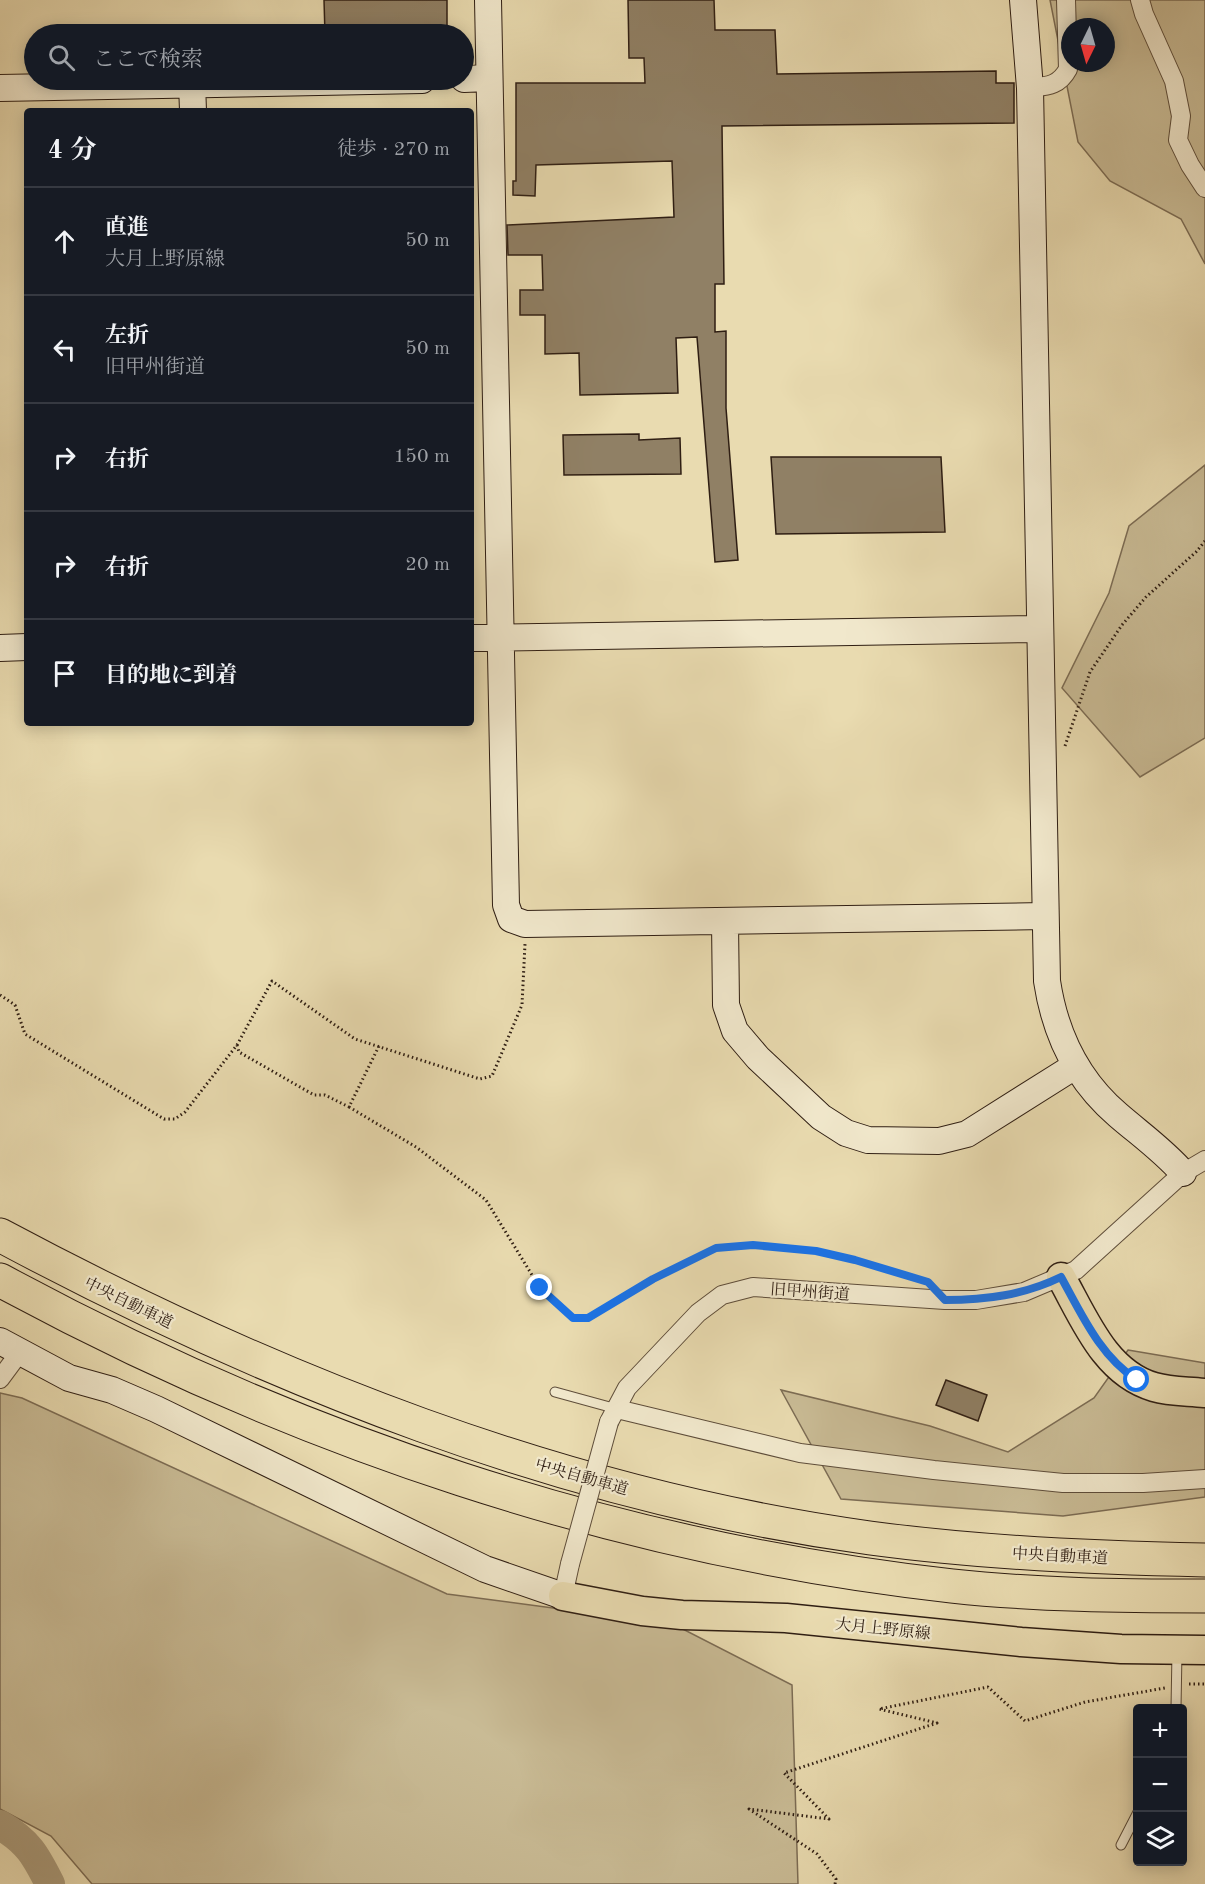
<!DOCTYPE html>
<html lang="ja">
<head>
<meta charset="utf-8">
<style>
  :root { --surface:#171b24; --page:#242831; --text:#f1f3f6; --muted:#9ea1a6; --line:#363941 }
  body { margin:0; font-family:"Old Standard TT","Noto Serif JP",serif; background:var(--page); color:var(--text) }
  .controls { position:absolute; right:18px; bottom:18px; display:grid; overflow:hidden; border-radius:6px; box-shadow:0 3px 15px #0003 }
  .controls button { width:54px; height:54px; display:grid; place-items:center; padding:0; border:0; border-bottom:2px solid var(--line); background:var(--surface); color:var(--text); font:30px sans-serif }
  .compass { position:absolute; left:1061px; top:18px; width:54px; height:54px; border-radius:50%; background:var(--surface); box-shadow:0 3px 15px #0003; rotate:185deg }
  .stop { position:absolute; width:18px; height:18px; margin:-14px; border:4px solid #1a73e8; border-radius:50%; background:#fff }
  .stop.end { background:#1a73e8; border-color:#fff; box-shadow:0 2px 6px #0008 }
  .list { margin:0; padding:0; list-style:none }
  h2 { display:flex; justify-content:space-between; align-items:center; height:78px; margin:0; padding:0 24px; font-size:26px }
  h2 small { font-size:20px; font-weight:400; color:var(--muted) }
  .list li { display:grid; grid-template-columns:39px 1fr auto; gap:18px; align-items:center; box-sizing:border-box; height:108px; padding:0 24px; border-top:2px solid var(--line) }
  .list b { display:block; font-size:22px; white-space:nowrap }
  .list p { margin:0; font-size:20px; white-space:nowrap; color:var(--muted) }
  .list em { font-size:20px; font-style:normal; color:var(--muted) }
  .icon { flex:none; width:33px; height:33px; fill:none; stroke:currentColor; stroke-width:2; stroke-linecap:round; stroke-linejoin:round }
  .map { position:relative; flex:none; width:1205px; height:1884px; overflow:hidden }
  .search { position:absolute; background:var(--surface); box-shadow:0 3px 15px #0003; left:24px; top:24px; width:450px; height:66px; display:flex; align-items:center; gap:15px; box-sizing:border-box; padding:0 21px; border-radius:33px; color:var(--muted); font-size:22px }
  .panel { position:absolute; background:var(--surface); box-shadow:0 3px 15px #0003; left:24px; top:108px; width:450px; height:618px; border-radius:6px }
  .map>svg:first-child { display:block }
  .green { fill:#c9bb95; stroke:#7c6c54; stroke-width:1.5; fill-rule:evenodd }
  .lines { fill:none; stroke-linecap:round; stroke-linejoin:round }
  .river { stroke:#aa9b7b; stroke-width:30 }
  .building { fill:#908065; stroke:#2f1e13; stroke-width:1.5 }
  .lane-casing { stroke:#5e4d3a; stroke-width:11 }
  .street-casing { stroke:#5e4d3a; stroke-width:20 }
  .secondary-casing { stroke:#2f1e13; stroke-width:28 }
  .primary-casing { stroke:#2f1e13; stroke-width:31 }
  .highway-casing { stroke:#2f1e13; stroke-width:35 }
  .path { stroke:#2f1e13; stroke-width:3; stroke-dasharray:1.5 3; stroke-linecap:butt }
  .lane { stroke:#f1e8cc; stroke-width:9 }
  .street { stroke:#f1e8cc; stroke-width:18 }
  .secondary { stroke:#f1e8cc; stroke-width:26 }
  .primary { stroke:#e9dbb0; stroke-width:28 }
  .highway { stroke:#e9dbb0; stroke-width:33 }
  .street-bridge-casing { stroke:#5e4d3a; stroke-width:20; stroke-linecap:butt }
  .street-bridge { stroke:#f1e8cc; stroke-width:18 }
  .route { stroke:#1a73e8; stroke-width:8 }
  .labels { text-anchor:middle; stroke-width:4.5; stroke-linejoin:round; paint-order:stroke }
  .street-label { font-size:16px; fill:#2f1e13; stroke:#f1e8cc }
</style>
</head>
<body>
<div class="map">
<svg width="1205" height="1884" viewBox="0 0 1205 1884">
  <rect width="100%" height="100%" fill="#e9dbb0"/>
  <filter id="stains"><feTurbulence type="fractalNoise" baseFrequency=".00333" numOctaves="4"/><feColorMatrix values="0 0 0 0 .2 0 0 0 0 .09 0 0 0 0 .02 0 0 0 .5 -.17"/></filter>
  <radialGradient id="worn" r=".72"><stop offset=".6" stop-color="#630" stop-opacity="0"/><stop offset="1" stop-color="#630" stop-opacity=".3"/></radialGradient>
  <path class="green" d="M 1050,0 L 1205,0 L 1205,264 L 1181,219 L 1110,181 L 1078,142 ZM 1070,27 L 1106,27 L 1106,63 L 1070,63 Z
    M 1205,465 L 1205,738 L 1140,777 L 1062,688 L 1109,593 L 1129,526 Z
    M 1128,1350 L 1205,1363 L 1205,1497 L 1063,1516 L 841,1499 L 781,1390 L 930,1426 L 1008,1452 L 1094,1398 Z
    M 0,1393 L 22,1398 L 447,1594 L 673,1624 L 792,1685 L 798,1884 L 92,1884 L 51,1836 L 0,1809 Z"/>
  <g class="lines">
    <path class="river" d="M 0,1825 C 28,1841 36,1856 50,1884"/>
  </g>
  <path class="building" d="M 324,0 L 447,0 L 447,34 L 325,34 Z
    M 628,0 L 714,0 L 715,30 L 775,30 L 777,74 L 996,71 L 996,83 L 1014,83 L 1014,123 L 722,126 L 724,284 L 715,284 L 715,332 L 726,331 L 726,408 L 738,560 L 715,562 L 697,337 L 676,338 L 678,393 L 580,395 L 579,353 L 545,354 L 545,315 L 520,315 L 520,290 L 543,290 L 542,255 L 508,255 L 507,225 L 674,217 L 672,161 L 536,165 L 535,196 L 513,195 L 513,181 L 516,181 L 516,83 L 645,83 L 644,58 L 629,58 Z
    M 639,434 L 639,440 L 680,438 L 681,474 L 564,475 L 563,435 Z
    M 771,457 L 941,457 L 945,532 L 776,534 Z
    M 946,1380 L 987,1395 L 978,1421 L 936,1405 Z"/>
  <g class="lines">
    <defs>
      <path id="lane" d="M 555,1392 L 617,1409
        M 1176,1708 L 1177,1652
        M 1121,1845 L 1138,1812"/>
      <path id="street" d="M 1140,0 L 1144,14 L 1174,81 L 1181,116 L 1178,140 L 1190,165 L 1205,188
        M 1030,88 C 1047,86 1059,86 1068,69 L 1066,0
        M 0,1379 L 20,1352
        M 617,1409 L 800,1453 L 934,1470 L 1063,1483 L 1143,1483 L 1205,1479
        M 609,1422 L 627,1388 L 698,1313 L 722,1295 L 753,1287 L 945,1300 L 976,1300 L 1024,1292 L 1076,1270 L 1183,1173 L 1205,1160
        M 563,1596 L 570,1564"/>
      <path id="secondary" d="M 488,0 L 506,905 L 511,919 L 525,924 L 1044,916
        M 1023,0 L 1030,88 L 1047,981 C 1055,1034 1077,1080 1118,1115 C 1140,1134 1164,1151 1183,1173
        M 464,79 L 488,78
        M 192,83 L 193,111
        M 0,88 L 422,80
        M 471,638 L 1038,629
        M 0,648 L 27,647
        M 725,922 L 726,1005 L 735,1031 L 758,1058 L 821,1117 L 846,1133 L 868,1140 L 939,1141 L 967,1134 L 1075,1066
        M 0,1341 L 69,1378 L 112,1390 L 156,1409 L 485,1569 L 563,1596"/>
      <path id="primary" d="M 1061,1277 C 1084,1318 1105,1373 1154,1387 C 1171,1392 1188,1391 1205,1393
        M 563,1596 L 642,1611 L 682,1615 L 786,1618 L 1021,1642 L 1121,1649 L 1205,1650"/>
      <path id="highway" d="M 0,1235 C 271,1380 564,1496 870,1538 C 981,1553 1093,1558 1205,1560
        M 0,1280 C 295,1440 617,1549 952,1586 C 1036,1595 1121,1596 1205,1596"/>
    </defs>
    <use href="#lane" class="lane-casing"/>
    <use href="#street" class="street-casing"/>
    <use href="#secondary" class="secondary-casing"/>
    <use href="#primary" class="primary-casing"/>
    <use href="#highway" class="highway-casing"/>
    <path class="path" d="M 1065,746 L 1090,672 L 1122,625 L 1146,597 L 1196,552 L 1205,541
      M 0,995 L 15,1005 L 25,1034 L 164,1119 L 175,1119 L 185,1112 L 237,1045 L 272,981 L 355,1039 L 480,1079 L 492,1076 L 522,1005 L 525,944
      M 237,1045 L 239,1052 L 314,1095 L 325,1095 L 349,1107 L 379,1046
      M 349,1107 L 416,1147 L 486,1200 L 540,1288 L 573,1318 L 588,1319 L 653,1279 L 716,1247 L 753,1245 L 816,1251 L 919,1279
      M 1189,1684 L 1205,1684
      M 835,1884 L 836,1879 L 817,1854 L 749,1809 L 829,1819 L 784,1773 L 937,1723 L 879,1709 L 988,1687 L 1025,1721 L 1085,1702 L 1165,1688"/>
    <use href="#lane" class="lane"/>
    <use href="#street" class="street"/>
    <use href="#secondary" class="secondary"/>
    <use href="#primary" class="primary"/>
    <use href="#highway" class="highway"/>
    <defs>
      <path id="street-bridge" d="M 570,1564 L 609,1422"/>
    </defs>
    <use href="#street-bridge" class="street-bridge-casing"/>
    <use href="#street-bridge" class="street-bridge"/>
  </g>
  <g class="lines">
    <path class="route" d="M 540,1288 L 573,1318 L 588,1318 L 653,1279 L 716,1248 L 753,1245 L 816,1251 L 855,1260 L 928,1282 L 945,1300 C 986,1300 1024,1295 1061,1277 C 1082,1315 1100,1356 1137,1380"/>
  </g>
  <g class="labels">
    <g class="street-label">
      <text transform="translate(810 1291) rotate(4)" y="6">旧甲州街道</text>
      <text transform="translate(129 1302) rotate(26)" y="6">中央自動車道</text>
      <text transform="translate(582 1476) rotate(16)" y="6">中央自動車道</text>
      <text transform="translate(1060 1555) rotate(3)" y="6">中央自動車道</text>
      <text transform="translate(883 1628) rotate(6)" y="6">大月上野原線</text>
    </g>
  </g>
  <rect width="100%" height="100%" filter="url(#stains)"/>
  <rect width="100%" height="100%" fill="url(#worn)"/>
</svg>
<div class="controls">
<button>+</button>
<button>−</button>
<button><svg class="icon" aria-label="layers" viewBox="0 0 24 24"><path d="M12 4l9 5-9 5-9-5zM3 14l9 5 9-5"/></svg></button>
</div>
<svg class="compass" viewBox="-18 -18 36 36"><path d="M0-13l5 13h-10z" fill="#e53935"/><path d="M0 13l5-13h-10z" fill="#9ea1a6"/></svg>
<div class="stop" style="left:1137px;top:1380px"></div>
<div class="stop end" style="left:540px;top:1288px"></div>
<div class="search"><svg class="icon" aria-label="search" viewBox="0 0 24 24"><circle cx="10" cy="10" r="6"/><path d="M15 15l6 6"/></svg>ここで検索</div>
<section class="panel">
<h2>4 分<small>徒歩 · 270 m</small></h2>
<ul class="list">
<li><svg class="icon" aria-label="ahead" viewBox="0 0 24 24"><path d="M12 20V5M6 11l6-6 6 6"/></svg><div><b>直進</b><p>大月上野原線</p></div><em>50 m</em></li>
<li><svg class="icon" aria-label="left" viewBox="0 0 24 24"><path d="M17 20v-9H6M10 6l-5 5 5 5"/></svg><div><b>左折</b><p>旧甲州街道</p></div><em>50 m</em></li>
<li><svg class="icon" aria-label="right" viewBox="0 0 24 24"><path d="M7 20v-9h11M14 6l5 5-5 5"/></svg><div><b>右折</b></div><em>150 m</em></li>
<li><svg class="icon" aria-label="right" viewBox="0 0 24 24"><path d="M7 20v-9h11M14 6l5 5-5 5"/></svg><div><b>右折</b></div><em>20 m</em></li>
<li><svg class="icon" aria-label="arrive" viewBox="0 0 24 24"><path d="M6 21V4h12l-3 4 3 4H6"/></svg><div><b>目的地に到着</b></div></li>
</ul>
</section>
</div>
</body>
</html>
